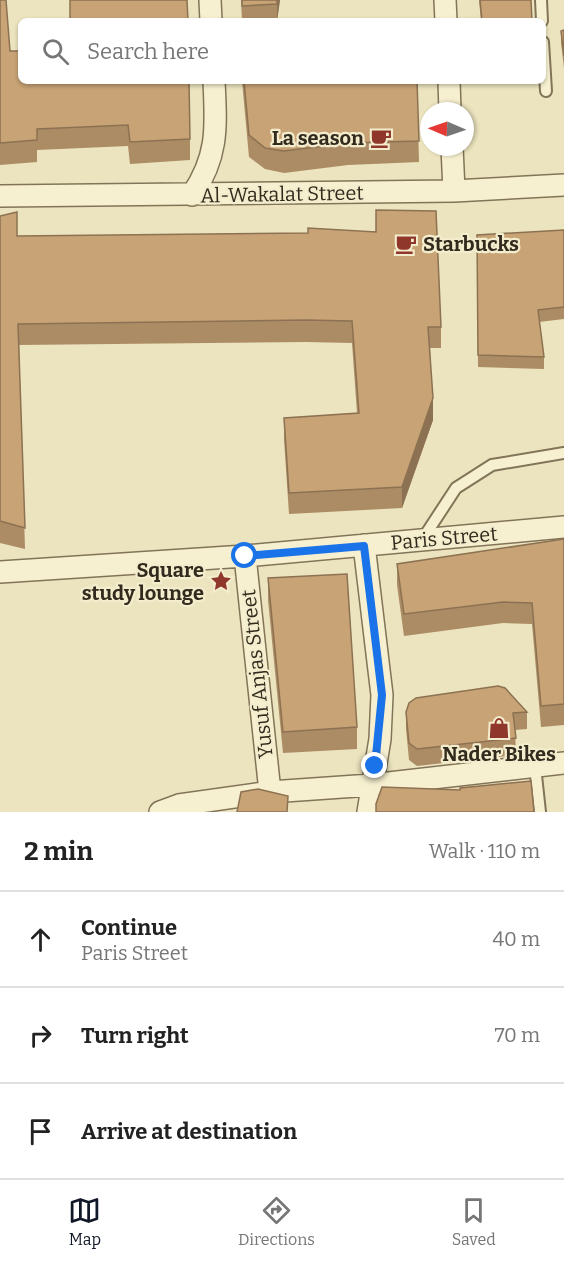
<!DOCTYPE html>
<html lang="en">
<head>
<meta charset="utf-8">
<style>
  :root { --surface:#fff; --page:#f2f2f2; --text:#222; --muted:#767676; --line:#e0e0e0; --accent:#111827 }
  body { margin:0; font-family:Bitter,serif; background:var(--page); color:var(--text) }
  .compass { position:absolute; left:420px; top:102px; width:54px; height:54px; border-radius:50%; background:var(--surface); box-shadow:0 2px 4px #0004; rotate:272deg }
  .stop { position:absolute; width:18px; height:18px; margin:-14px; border:4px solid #1a73e8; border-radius:50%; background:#fff }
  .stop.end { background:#1a73e8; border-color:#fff; box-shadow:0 2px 6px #0008 }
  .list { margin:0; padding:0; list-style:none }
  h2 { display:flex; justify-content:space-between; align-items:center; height:78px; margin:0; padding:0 24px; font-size:26px }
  h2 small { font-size:20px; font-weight:400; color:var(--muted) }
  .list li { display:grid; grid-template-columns:39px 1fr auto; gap:18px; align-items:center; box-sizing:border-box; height:96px; padding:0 24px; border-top:2px solid var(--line) }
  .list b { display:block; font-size:22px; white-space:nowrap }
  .list p { margin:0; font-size:20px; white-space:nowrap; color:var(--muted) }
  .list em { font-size:20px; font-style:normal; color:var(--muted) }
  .icon { flex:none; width:33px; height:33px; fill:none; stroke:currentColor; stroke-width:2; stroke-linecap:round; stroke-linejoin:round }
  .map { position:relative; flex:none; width:564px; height:812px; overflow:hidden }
  .search { position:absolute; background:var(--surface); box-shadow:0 2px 4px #0004; left:18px; right:18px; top:18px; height:66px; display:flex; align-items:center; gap:15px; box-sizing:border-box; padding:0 21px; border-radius:9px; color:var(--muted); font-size:22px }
  .sheet { height:366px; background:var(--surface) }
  nav { display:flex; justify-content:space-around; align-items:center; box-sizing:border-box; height:84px; border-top:2px solid var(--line); background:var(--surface); font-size:16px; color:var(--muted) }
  nav a { display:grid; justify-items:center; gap:3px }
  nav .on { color:var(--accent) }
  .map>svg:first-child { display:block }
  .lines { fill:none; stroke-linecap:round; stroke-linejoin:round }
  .lane-casing { stroke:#827458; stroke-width:14 }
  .street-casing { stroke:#827458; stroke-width:24 }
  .lane { stroke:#f7f0d0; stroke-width:10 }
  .street { stroke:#f7f0d0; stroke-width:21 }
  .wall { fill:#ac8c65 }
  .shaded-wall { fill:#8c7252 }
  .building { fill:#c8a375; stroke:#8c7252; stroke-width:1.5 }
  .route { stroke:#1a73e8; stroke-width:8 }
  .labels { text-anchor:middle; stroke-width:4.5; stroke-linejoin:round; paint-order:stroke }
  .poi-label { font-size:20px; font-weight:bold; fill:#322a1c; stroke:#f3edcd; text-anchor:end }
  .street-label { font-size:20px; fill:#322a1c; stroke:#f3edcd }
</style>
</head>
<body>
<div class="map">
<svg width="564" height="812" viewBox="0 0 564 812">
  <rect width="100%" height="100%" fill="#ebe4be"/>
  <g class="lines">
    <defs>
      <path id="lane" d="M 541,0 L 542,21
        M 543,42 L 546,91
        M 422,540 L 456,488 L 492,465 L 564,453
        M 535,766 L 540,812"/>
      <path id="street" d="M 210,0 L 211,21
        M 445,0 L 446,21
        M 449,81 L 450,111
        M 452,147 L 454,191
        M 192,195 C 219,155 216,126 214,81
        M 0,196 L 454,191 L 564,185
        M 364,545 L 382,695 L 380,739 L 368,812
        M 245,556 L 270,792
        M 0,572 L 245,556 L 564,527
        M 160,812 L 179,805 L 270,792 L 371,785 L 564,763"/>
    </defs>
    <use href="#lane" class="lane-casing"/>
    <use href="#street" class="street-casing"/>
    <use href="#lane" class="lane"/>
    <use href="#street" class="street"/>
  </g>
  <path class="wall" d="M 0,0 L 10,51 L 190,139 L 190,160 L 130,164 L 128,146 L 37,150 L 37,162 L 0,165 Z
    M 241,0 L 280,0 L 277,21 L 242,21 Z
    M 479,0 L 531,0 L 532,21 L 481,21 Z
    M 564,30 L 564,68 L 561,43 L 561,31 Z
    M 242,81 L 417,81 L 419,162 L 348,165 L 284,173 L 265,169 L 249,157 Z
    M 525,81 L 535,81 L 535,83 Z
    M 0,216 L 17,236 L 441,327 L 441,348 L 430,348 L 433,420 L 402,508 L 289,514 L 284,439 L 284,418 L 357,413 L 352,343 L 306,342 L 19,345 L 25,549 L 0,543 Z
    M 564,230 L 564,319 L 539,322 L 544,357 L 544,369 L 478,367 L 477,235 Z
    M 564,539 L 564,725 L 541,727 L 532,624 L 503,623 L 404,636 L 397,585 L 397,564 Z
    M 268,578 L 357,727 L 357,749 L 283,753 L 268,600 Z
    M 406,712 L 527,712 L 527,729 L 515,730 L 516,755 L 417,766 L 409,760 L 406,729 Z"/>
  <path class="shaded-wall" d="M 277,0 L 280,0 L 277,21 Z
    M 433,398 L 433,420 L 402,508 L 402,487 Z"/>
  <path class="building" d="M 0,0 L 6,0 L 10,51 L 21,51 L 21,81 L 189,81 L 190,139 L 130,142 L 128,125 L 37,129 L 37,140 L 0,143 Z
    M 70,0 L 187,0 L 188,21 L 70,21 Z
    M 242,0 L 277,0 L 277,4 L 242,6 Z
    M 480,0 L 531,0 L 532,21 L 482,21 Z
    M 564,30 L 564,56 L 561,31 Z
    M 244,81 L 417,81 L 419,141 L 348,143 L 284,151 L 265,148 L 249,135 Z
    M 376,210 L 436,211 L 441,327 L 428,327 L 433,398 L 402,487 L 289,493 L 284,418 L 359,413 L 352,321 L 306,320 L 18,324 L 25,528 L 0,521 L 0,216 L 17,212 L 17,236 L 308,233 L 308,228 L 376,232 Z
    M 564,230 L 564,307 L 538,310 L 544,357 L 478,355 L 477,235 Z
    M 564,539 L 564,704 L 541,706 L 532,603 L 503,602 L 404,614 L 397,564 Z
    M 347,574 L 357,727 L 283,732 L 268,578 Z
    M 498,686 L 505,688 L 527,712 L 513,713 L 516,738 L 417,749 L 409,743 L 406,712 L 409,703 L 416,698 Z
    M 531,781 L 534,812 L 376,812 L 376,804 L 382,787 L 460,790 L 460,788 Z
    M 258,789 L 288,796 L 287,812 L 237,812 L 241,792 Z"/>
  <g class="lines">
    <path class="route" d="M 245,556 L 364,546 L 382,695 L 375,766"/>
  </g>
  <defs>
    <symbol id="cafe-bare" viewBox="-9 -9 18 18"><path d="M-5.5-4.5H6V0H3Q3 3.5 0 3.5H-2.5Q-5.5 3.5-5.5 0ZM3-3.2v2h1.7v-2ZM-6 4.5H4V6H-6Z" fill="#8f372b" stroke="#f3edcd" stroke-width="2.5" paint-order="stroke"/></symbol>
    <symbol id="sight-bare" viewBox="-9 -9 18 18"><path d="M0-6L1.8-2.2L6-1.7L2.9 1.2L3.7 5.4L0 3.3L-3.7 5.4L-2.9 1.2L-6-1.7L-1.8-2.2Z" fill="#8f372b" stroke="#f3edcd" stroke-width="2.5" paint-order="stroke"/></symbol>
    <symbol id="shop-bare" viewBox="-9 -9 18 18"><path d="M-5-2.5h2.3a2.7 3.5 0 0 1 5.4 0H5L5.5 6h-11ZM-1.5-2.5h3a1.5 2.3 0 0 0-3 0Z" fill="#8f372b" stroke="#f3edcd" stroke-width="2.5" paint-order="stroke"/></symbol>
  </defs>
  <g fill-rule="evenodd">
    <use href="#cafe-bare" x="366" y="123" width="30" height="30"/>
    <use href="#cafe-bare" x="391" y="229" width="30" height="30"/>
    <use href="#sight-bare" x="206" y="566" width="30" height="30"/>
    <use href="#shop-bare" x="484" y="713" width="30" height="30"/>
  </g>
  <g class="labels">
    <g class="poi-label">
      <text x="364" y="145">La season</text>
      <text x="423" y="251" text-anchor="start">Starbucks</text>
      <text x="204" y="577">Square<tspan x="204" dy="23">study lounge</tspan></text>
      <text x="499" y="761" text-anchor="middle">Nader Bikes</text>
    </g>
    <g class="street-label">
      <text transform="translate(282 194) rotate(-1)" y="7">Al-Wakalat Street</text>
      <text transform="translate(444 538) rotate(-5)" y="7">Paris Street</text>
      <text transform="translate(257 674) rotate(-96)" y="7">Yusuf Anjas Street</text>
    </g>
  </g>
</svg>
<svg class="compass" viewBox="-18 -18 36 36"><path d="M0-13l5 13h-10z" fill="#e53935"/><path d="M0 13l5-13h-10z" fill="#767676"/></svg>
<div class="stop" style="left:245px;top:556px"></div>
<div class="stop end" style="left:375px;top:766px"></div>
<div class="search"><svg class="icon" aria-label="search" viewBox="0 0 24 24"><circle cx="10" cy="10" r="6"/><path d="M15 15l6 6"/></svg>Search here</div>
</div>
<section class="sheet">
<h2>2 min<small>Walk · 110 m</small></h2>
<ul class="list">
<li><svg class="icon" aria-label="ahead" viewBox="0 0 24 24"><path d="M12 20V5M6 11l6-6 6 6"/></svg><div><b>Continue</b><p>Paris Street</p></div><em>40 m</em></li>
<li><svg class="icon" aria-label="right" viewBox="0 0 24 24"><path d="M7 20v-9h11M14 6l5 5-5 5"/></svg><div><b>Turn right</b></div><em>70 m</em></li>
<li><svg class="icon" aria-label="arrive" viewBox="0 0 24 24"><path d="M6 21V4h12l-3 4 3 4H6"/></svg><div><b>Arrive at destination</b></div></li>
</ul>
</section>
<nav>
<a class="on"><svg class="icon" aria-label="map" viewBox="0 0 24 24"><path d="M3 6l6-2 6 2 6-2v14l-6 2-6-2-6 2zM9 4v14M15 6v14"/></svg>Map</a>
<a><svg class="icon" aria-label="directions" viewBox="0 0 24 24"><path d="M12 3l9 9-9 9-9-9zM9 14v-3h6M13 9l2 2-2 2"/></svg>Directions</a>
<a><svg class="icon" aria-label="saved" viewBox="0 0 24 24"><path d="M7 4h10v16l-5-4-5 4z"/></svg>Saved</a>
</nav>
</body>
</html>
